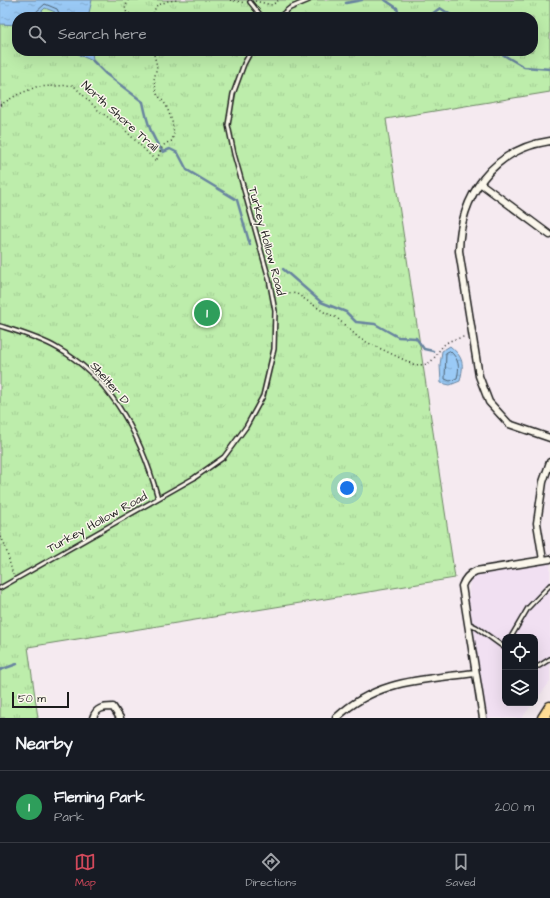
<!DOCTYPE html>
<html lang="en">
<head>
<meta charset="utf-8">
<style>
  :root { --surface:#171b24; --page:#20242c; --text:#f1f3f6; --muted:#9ea1a6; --line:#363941; --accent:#d1495b }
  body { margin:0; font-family:"Architects Daughter",sans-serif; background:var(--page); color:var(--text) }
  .controls { position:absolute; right:12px; bottom:12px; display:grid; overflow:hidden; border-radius:8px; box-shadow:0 4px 16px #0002 }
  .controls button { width:36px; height:36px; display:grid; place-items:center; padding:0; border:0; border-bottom:1px solid var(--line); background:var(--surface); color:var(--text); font:20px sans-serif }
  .scale { position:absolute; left:12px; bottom:10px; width:57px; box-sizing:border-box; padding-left:4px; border:2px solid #1c1c1c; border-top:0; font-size:11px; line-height:14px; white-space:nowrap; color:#1c1c1c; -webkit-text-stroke:3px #fbf7ec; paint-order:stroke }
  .you { position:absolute; left:347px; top:488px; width:14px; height:14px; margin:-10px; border:3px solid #fff; border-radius:50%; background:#1a73e8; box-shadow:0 0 0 6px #1a73e833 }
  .badge { display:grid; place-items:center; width:26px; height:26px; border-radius:50%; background:var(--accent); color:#fff; font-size:13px; font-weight:700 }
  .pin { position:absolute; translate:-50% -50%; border:2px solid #fff; box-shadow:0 1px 4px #0006 }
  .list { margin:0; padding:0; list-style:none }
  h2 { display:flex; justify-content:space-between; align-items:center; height:52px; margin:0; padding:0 16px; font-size:17px }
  h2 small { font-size:13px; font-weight:400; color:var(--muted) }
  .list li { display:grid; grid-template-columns:26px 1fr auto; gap:12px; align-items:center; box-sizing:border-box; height:72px; padding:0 16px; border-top:1px solid var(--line) }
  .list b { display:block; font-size:15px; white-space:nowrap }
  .list p { margin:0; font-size:13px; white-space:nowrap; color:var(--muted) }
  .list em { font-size:13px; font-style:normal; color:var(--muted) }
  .icon { flex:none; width:22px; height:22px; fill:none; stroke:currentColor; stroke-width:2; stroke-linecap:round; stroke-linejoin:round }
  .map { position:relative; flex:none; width:550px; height:718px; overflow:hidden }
  .search { position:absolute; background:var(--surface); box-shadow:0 4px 16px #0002; left:12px; right:12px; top:12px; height:44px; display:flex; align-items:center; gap:10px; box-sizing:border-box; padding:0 14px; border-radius:16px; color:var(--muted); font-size:15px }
  .sheet { height:124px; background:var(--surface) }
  nav { display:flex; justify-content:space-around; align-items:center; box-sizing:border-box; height:56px; border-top:1px solid var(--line); background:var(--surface); font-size:11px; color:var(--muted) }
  nav a { display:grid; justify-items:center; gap:2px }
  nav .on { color:var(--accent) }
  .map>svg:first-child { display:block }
  .built { fill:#f1e0f2 }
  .park { fill:url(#park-tufts); stroke:#6c8464; fill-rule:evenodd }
  .water { fill:url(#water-ripples); stroke:#68849f }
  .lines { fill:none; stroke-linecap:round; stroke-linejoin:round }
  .shore { stroke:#4e6273; stroke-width:1 }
  .stream { stroke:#68849f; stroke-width:2.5 }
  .lane-casing { stroke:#1c1c1c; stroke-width:6 }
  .street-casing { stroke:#1c1c1c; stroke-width:9 }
  .primary-casing { stroke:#1c1c1c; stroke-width:13 }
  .path { stroke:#1c1c1c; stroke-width:1.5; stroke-dasharray:1 3; stroke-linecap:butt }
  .lane { stroke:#fbf7ec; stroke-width:3 }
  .street { stroke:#fbf7ec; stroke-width:6 }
  .primary { stroke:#ffdd96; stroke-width:10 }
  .labels { text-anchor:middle; stroke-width:3; stroke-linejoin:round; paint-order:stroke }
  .street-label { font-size:12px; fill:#1c1c1c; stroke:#fbf7ec }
</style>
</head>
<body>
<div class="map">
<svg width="550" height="718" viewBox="0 0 550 718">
  <defs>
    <pattern id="park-tufts" width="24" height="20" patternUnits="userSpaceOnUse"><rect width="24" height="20" fill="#bdedab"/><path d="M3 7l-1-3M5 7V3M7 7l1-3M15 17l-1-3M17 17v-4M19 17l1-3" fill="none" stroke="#a2cb93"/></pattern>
    <pattern id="water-ripples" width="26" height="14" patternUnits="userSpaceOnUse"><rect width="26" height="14" fill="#9acaf6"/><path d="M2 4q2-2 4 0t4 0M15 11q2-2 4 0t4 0" fill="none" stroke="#84add2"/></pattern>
  </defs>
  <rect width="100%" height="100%" fill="#f5eaf0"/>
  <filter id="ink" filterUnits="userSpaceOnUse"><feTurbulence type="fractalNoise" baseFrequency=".025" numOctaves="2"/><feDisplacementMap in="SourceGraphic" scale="8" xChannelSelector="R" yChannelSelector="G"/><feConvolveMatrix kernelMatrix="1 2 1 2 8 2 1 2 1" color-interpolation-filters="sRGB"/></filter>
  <g filter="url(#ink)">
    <path class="built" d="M 550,562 L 550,682 L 535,701 L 535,637 L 505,637 L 505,703 L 533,703 L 522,718 L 487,718 L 468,599 L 470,581 L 479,574 Z"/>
    <path class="park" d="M 0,0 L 550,0 L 550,92 L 386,119 L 455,578 L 28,647 L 38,718 L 0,718 ZM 17,17 L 533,17 L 533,51 L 17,51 Z"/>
    <path class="water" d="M 0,0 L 92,0 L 88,17 L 57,17 L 55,12 L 45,8 L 36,17 L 17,17 L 17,25 L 0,24 Z
      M 77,51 L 92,51 L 93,61 L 79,55 Z
      M 450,346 C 464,358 464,364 460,381 L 450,385 L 441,383 L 440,365 L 442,351 Z"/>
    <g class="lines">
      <path class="shore" d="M 33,17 L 35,13 L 45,4 L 57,9 L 61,17
        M 450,351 C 459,359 460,367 457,378 L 450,381 L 445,379 L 446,353 Z"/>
      <path class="stream" d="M 385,0 L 397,8 L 399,16 L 404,17
        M 346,3 L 362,0
        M 428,17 L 440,8 L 454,17
        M 501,51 L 502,54 L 524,67 L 550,69
        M 93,61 L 106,74 L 143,102 C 147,121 151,137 163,152 L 170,149 L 178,153 L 187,170 L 237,200 L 250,245
        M 283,269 L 321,302 L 346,312 L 356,322 L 375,324 L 398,337 L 416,338 L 424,349 L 433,351
        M 0,670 L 17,664"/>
      <defs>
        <path id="lane" d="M 250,2 L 262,17
          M 279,17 L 290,8 L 309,0
          M 0,326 C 19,332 40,338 57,348 C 113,379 142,439 158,498
          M 0,588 L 194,478 L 224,457 L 246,427 L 263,396 L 274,349 L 275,311 L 269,279 L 234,154 L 228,125 L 233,94 L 244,64 L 251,51
          M 468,623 L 476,627 L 505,648
          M 511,637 L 528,608 L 550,585
          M 535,666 L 539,666 L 550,659"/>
        <path id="street" d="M 550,141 C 493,149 460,196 459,251 L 479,376 L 489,402 L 509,424 L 550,438
          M 480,183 L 550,235
          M 543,560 L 537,523 L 543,482 L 550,462
          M 93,718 C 96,708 103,707 113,707 L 120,718
          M 336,718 C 377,679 423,680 475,673
          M 483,718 L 462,586 C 465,578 469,574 476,571 L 550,559"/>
        <path id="primary" d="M 543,718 L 550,707"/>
      </defs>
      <use href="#lane" class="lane-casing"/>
      <use href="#street" class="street-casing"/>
      <use href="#primary" class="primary-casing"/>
      <path class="path" d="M 128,0 L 125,9 L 127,13 L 141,17
        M 230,0 L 245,3
        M 255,1 L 272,5 L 279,0
        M 152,17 L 156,6 L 168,1 L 178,0
        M 0,105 L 17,95 L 36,87 L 73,85 L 98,110 L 124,129 L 156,161 C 161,152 160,144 172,141 L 174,134 L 172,121 L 166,105 L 157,94 L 154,80 L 157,66 L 153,51
        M 278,295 L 286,292 L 297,294 L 324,312 L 337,318 L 360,339 L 413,364 C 437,369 433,351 448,342 C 453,339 461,338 467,336
        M 0,537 L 4,542 L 13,575"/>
      <use href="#lane" class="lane"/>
      <use href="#street" class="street"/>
      <use href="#primary" class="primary"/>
    </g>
  </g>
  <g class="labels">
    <g class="street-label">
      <text transform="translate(120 116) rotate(42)" y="4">North Shore Trail</text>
      <text transform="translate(267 241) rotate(75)" y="4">Turkey Hollow Road</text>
      <text transform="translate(110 383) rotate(49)" y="4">Shelter D</text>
      <text transform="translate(97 522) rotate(-29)" y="4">Turkey Hollow Road</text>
    </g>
  </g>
</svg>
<div class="controls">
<button><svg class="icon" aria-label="locate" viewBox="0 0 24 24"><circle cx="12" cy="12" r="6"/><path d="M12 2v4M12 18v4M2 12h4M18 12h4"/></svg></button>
<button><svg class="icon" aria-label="layers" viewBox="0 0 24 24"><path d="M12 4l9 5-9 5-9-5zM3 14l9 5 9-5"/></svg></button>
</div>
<div class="scale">50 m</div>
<div class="you"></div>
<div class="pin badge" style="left:207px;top:313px;background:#2e9e5b">1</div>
<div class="search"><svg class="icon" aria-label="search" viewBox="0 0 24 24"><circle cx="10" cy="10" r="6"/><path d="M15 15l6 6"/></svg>Search here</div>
</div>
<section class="sheet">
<h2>Nearby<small></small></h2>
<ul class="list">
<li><span class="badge" style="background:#2e9e5b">1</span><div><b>Fleming Park</b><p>Park</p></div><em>200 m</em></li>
</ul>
</section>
<nav>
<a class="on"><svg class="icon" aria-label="map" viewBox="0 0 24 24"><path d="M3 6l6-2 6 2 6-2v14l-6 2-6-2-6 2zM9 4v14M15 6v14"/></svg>Map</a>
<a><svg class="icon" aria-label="directions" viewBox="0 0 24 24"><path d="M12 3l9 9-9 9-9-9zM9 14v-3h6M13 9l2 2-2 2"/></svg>Directions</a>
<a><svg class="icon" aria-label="saved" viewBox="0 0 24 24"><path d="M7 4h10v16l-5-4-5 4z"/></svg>Saved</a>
</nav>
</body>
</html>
